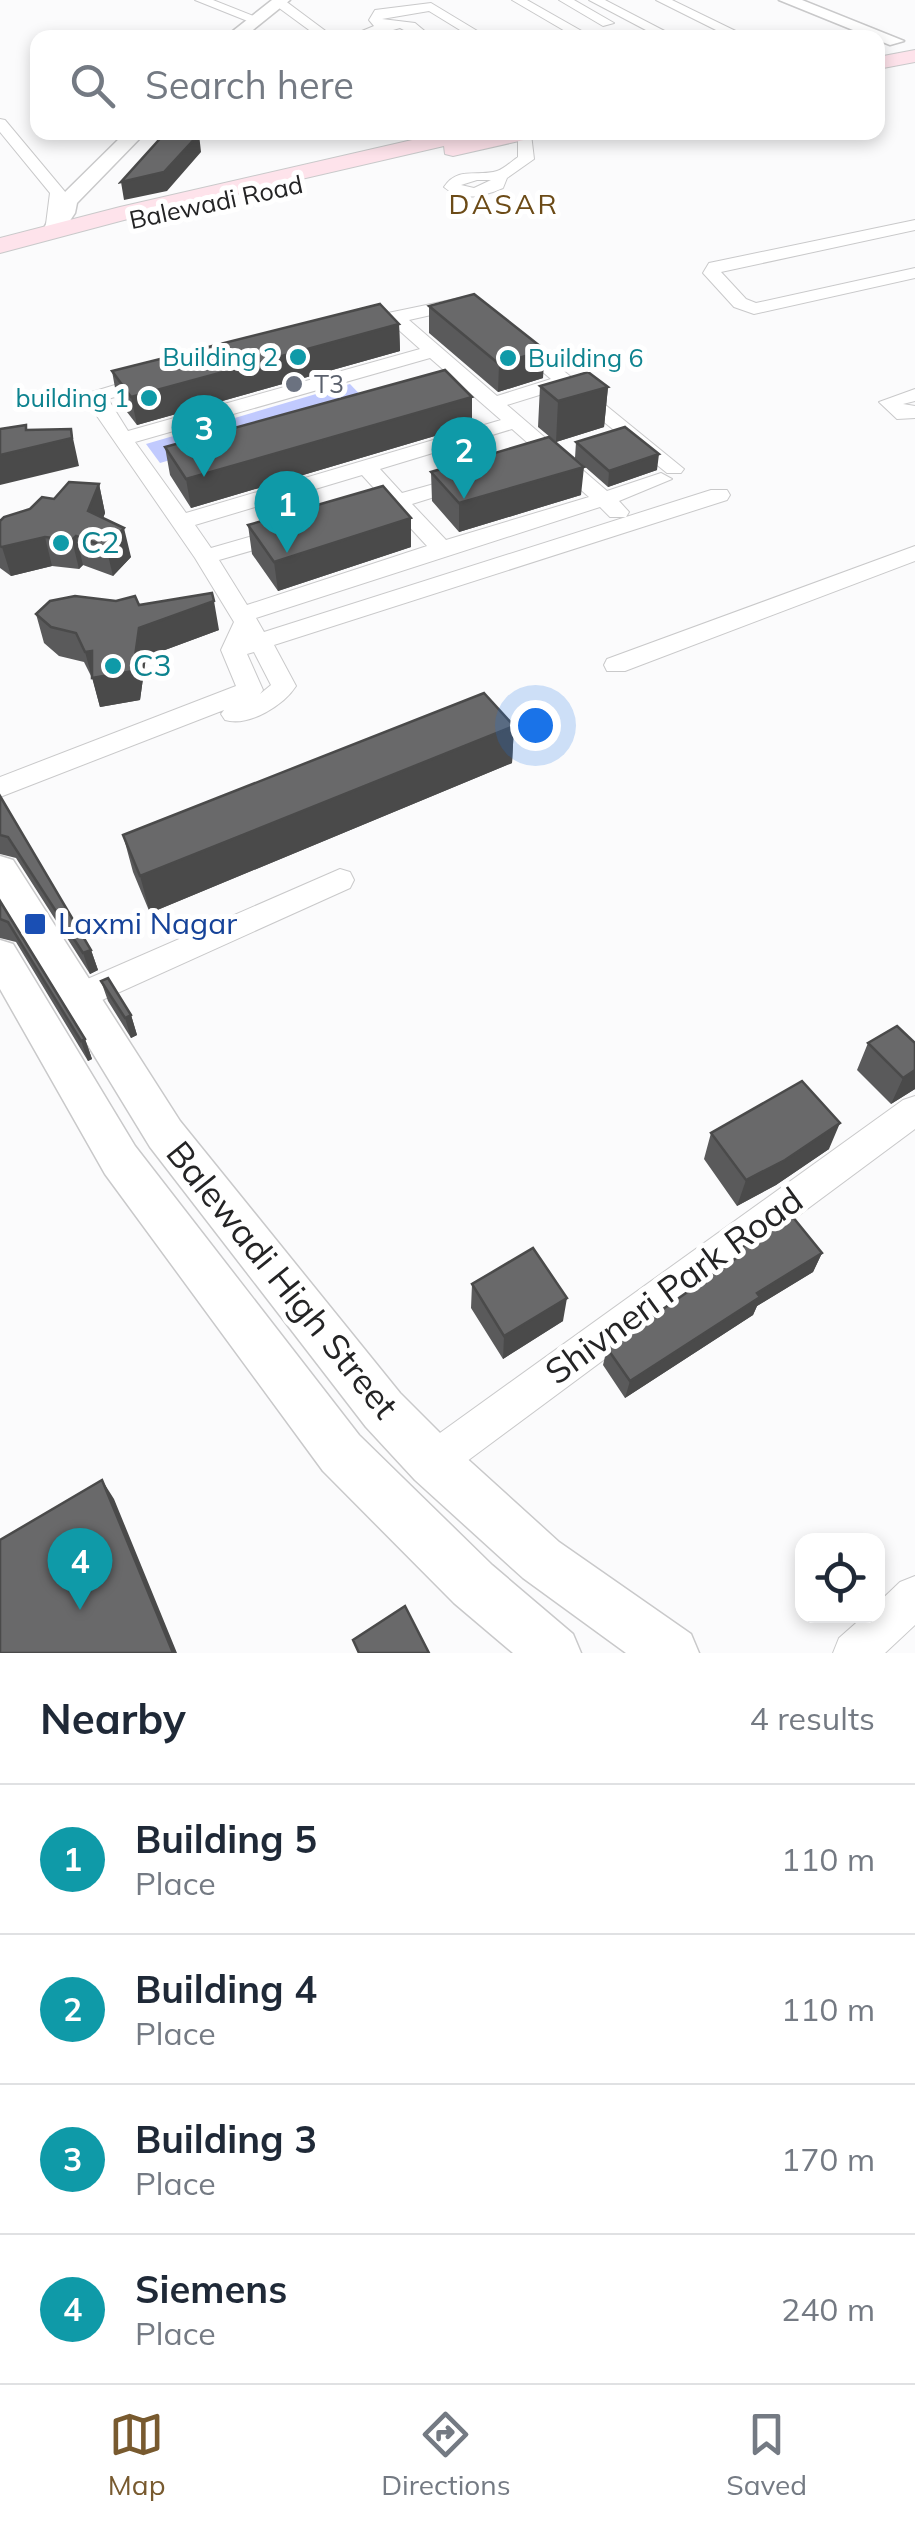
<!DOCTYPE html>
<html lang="en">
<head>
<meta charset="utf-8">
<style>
  :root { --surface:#fff; --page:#f6f6f7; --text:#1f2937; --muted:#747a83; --line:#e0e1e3; --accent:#785a2f }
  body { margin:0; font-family:Mulish,sans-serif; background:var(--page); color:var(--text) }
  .controls { position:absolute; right:30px; bottom:30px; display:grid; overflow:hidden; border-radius:20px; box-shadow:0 5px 15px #0003 }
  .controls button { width:90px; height:90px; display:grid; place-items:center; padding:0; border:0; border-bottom:2px solid var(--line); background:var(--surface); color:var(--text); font:50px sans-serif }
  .you { position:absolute; left:535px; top:725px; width:35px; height:35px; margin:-25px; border:8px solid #fff; border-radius:50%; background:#1a73e8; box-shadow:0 0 0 15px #1a73e833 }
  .badge { display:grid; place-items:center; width:65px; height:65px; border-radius:50%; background:var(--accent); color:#fff; font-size:32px; font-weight:700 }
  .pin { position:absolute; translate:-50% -82px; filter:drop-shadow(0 2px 5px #0008) }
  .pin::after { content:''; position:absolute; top:52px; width:35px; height:30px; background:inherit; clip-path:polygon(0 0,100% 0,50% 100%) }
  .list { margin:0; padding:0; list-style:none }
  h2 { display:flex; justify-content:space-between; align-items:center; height:130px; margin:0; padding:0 40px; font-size:42px }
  h2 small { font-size:32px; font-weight:400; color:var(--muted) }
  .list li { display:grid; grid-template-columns:65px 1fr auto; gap:30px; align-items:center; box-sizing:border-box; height:150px; padding:0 40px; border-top:2px solid var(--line) }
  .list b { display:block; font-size:38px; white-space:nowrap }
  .list p { margin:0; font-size:32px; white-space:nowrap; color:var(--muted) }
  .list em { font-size:32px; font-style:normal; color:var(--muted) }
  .icon { flex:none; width:55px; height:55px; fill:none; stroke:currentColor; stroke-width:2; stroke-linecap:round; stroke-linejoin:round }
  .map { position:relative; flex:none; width:915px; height:1653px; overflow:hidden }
  .search { position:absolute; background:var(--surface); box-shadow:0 5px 15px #0003; left:30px; right:30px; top:30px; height:110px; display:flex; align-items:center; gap:25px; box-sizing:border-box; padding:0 35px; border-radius:20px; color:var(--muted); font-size:38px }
  .sheet { height:730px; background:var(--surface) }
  nav { display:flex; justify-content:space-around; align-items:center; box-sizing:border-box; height:140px; border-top:2px solid var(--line); background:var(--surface); font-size:28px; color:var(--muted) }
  nav a { display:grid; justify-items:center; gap:5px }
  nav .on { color:var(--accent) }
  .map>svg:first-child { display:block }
  .green { fill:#c1cafe }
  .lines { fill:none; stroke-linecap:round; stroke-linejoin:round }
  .minor-casing { stroke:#c9c9ca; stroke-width:2 }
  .tertiary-casing { stroke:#c9c9ca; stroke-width:3 }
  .secondary-casing { stroke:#c9c9ca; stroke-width:2 }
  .minor { fill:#fff; fill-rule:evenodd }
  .tertiary { fill:#fff; fill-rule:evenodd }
  .secondary { fill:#fee3eb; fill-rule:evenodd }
  .wall { fill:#5a5a5b }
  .shaded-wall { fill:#4a4a4a }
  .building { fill:#69696a; stroke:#4a4a4a; stroke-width:2.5 }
  .culture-dot { fill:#0f9aa8; stroke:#fff; stroke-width:4 }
  .worship-dot { fill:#6b7280; stroke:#fff; stroke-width:4 }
  .transit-dot { fill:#1a4fb4; stroke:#fff; stroke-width:4 }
  .labels { text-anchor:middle; stroke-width:10; stroke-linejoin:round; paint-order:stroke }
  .far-street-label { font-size:25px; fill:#242425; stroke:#fff }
  .far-culture-label { font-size:25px; fill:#0d838f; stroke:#fff; text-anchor:end }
  .far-worship-label { font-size:25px; fill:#5b616d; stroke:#fff; text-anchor:start }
  .far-neighbourhood-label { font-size:28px; letter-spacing:2.5px; fill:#6c4b17; stroke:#fff }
  .culture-label { font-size:30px; fill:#0d838f; stroke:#fff; text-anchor:start }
  .transit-label { font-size:30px; fill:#164399; stroke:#fff; text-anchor:start }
  .near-street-label { font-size:35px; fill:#242425; stroke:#fff }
</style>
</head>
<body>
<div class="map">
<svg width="915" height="1653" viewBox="0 0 915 1653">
  <rect width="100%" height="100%" fill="#fbfbfc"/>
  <path class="green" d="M 350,384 L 367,402 L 160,463 L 146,444 Z"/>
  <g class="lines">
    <defs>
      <path id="minor" d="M 195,0 L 213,0 L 261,19 L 250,22 Z
        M 274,0 L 284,0 L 335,38 L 320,38 L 275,5 Z
        M 512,0 L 527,0 L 594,38 L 577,38 Z
        M 559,0 L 574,0 L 614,23 L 603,26 Z
        M 589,0 L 605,0 L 678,38 L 661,38 Z
        M 656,0 L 672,0 L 750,38 L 732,38 Z
        M 431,3 L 489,38 L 473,38 L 429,11 L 382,19 L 415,23 L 433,38 L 419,38 L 400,28 L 365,38 L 345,38 L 374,26 L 369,20 L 375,10 Z
        M 0,119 L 5,120 L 66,193 L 59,236 L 45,232 L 50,193 L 0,132 Z
        M 518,132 L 531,134 L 534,159 L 507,178 L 503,188 C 482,197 462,202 444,187 C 458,166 477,177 497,171 C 504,169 512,161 518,157 ZM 477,180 L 491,180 L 474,188 L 461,185 Z
        M 915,220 L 915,230 L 721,272 L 746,299 L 756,303 L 915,268 L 915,278 L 754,314 L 734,307 L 703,273 L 709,263 Z
        M 465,297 L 471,298 L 471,306 L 409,320 L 497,396 L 551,379 L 506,341 L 515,335 L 522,337 L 684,469 L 681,473 L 667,473 L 562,388 L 507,405 L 607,491 L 661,473 L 672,479 L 619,501 L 629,512 L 626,517 L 610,517 L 600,507 L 256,618 L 264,632 L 711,490 L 727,490 L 730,495 L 727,500 L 274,645 L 296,686 C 284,705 249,727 225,720 L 221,714 L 224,710 L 0,797 L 0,777 L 236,686 L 221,650 L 234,622 L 195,558 L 88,403 L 92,392 L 151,374 L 158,376 L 158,384 L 108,399 L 128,431 L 420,349 L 392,324 L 357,333 L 348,327 L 388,313 ZM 430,358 L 501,420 L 186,513 L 135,442 ZM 512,429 L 589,497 L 446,540 L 412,504 L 473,485 L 477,481 L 473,477 L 466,475 L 402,493 L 380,469 ZM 362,475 L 383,498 L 356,506 L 353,511 L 356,516 L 364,518 L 393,509 L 427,546 L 247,605 L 219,560 L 292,539 L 295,534 L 284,527 L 211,548 L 195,525 ZM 254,652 L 271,685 L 260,694 L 263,690 L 247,654 Z
        M 915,389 L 915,401 L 903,404 L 915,406 L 915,418 L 897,419 L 879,402 Z
        M 915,546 L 915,561 L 625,671 L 607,671 L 604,665 L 607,659 Z
        M 340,869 L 350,872 L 354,880 L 350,888 L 91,1005 L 80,1009 L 69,1005 L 65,996 L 69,987 Z
        M 915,1096 L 915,1129 L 447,1476 L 433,1482 L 419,1476 L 413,1462 L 419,1448 L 903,1100 Z
        M 915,1576 L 915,1625 L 885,1653 L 833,1653 L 839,1638 L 864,1616 L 878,1616 L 878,1603 L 900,1582 Z"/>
      <path id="tertiary" d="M 272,0 L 290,0 L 243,38 L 224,38 Z
        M 779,0 L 802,0 L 904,41 L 890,45 Z
        M 126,132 L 146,132 L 77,203 L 75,213 L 60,236 L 46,236 L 42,232 L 60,197 Z
        M 0,856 L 13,860 L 180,1121 L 400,1393 L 451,1444 L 559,1542 L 691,1634 L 699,1653 L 626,1653 L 523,1578 L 415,1480 L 366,1427 L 150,1147 L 0,901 Z
        M 0,940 L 13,944 L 135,1146 L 359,1435 L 492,1565 L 573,1634 L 581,1653 L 513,1653 L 454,1603 L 323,1471 L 105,1174 L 0,989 Z"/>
      <path id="secondary" d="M 915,50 L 915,62 L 878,69 L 878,57 Z
        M 447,132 L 539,132 L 537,137 L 453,156 L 445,154 L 444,146 L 124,220 L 0,253 L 0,238 L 120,207 Z"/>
    </defs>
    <use href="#minor" class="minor-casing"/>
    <use href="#tertiary" class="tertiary-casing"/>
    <use href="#secondary" class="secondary-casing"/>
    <use href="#minor" class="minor"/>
    <use href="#tertiary" class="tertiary"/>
    <use href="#secondary" class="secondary"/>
  </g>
  <path class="wall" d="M 429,306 L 543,378 L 498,392 L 429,333 Z
    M 399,324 L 400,351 L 137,425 L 117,399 L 112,371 Z
    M 540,386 L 608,387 L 604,427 L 556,442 L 538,427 Z
    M 472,425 L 191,508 L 170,475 L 165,447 Z
    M 576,442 L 657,470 L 608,487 L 575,458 Z
    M 431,472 L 581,495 L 459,532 L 432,501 Z
    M 99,484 L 105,513 L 103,518 L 131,557 L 113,576 L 83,565 L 79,569 L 52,566 L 11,576 L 0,568 L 0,521 Z
    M 411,518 L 411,547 L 278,591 L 252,554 L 248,525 Z
    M 139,605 L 219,630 L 146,657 L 140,700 L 100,707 L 93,680 L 84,662 L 59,656 L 44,643 L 36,614 Z
    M 514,726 L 512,763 L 150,913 L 133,872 L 123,835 Z
    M 0,796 L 91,950 L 98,970 L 90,974 L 16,858 L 0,854 Z
    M 0,901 L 85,1039 L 92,1059 L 88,1061 L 16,942 L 0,938 Z
    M 101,981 L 131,1015 L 137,1035 L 131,1038 L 108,1001 Z
    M 868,1043 L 915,1043 L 915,1089 L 891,1104 L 857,1070 Z
    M 711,1133 L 829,1149 L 776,1185 L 737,1206 L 704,1159 Z
    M 739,1250 L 822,1253 L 813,1272 L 757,1306 L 753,1315 L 625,1398 L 603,1365 L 607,1348 L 737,1258 Z
    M 472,1284 L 563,1321 L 503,1359 L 471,1308 Z"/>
  <path class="shaded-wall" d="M 199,134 L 201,152 L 167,191 L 124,200 L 121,182 Z
    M 399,324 L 400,351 L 137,425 L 131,397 Z
    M 545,350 L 543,378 L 498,392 L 499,364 Z
    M 608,387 L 604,427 L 556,442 L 558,401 Z
    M 472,397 L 472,425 L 191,508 L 186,479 Z
    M 26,425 L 32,447 L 71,429 L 79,466 L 0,485 L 0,455 L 26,430 Z
    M 659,454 L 657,470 L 608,487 L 609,471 Z
    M 584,467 L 581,495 L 459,532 L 459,503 Z
    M 99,484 L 105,513 L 95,540 L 88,511 Z
    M 411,518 L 411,547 L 278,591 L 274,562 Z
    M 124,528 L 131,557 L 113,576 L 106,547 Z
    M 76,536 L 83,565 L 79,569 L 72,540 Z
    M 45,537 L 52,566 L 11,576 L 2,547 Z
    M 214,601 L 219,630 L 146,657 L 140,700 L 100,707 L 85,652 L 92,651 L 139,628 Z
    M 514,726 L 512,763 L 150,913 L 140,876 Z
    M 91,950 L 98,970 L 90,974 L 83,953 Z
    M 131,1015 L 137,1035 L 131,1038 L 125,1018 Z
    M 85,1039 L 92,1059 L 88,1061 L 81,1041 Z
    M 915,1070 L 915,1089 L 891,1104 L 903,1078 Z
    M 840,1123 L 829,1149 L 776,1185 L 737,1206 L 746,1180 Z
    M 822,1253 L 813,1272 L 757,1306 L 753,1315 L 625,1398 L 630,1381 L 757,1293 Z
    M 567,1298 L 563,1321 L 503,1359 L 504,1336 Z
    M 102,1480 L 114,1499 L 177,1653 L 173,1653 Z"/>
  <path class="building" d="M 166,132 L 199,134 L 164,172 L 121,182 Z
    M 474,294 L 545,350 L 499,364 L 429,306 Z
    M 380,304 L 399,324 L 131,397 L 112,371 Z
    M 445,370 L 472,397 L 186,479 L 165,447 Z
    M 588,372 L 608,387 L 558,401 L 540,386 Z
    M 26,425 L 26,430 L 71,429 L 72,438 L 0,455 L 0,429 Z
    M 625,427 L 659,454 L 609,471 L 576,442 Z
    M 549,437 L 584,467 L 459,503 L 431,472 Z
    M 69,482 L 99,484 L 88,511 L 124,528 L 106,547 L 76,536 L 72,540 L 45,537 L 2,547 L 0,546 L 0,521 L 4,517 L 30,509 L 42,497 L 54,499 Z
    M 383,486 L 411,518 L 274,562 L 248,525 Z
    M 212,593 L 214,601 L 139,628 L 133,671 L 92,678 L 92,651 L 85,652 L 76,633 L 51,627 L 36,614 L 50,601 L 75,596 L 116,601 L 135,596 L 139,605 Z
    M 484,693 L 514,726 L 140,876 L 123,835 Z
    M 0,796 L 91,950 L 83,953 L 8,837 L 0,835 Z
    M 0,901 L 85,1039 L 81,1041 L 8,922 L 0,919 Z
    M 108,978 L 131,1015 L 125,1018 L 101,981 Z
    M 897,1026 L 915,1043 L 915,1070 L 903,1078 L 868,1043 Z
    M 802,1081 L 840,1123 L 785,1160 L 746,1180 L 711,1133 Z
    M 792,1216 L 822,1253 L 757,1293 L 760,1297 L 630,1381 L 607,1348 L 742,1254 L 739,1250 L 758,1236 Z
    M 533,1248 L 567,1298 L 504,1336 L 472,1284 Z
    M 102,1480 L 173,1653 L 0,1653 L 0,1540 Z
    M 405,1606 L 429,1653 L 359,1653 L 353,1640 Z"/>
  <g class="culture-dot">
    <circle cx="298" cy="357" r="10"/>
    <circle cx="508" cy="358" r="10"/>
    <circle cx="149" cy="398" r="10"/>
    <circle cx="61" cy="543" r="10"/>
    <circle cx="113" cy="666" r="10"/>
  </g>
  <circle class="worship-dot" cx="294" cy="384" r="10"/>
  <rect class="transit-dot" x="23" y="912" width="24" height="24" rx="5"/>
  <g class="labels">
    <g class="far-street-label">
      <text transform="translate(216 202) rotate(-12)" y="9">Balewadi Road</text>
    </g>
    <g class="far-culture-label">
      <text x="278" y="366">Building 2</text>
      <text x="528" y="367" text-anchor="start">Building 6</text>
      <text x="129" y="407">building 1</text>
    </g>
    <g class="far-worship-label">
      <text x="314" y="393">T3</text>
    </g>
    <g class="far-neighbourhood-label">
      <text x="504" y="214">DASAR</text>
    </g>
    <g class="culture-label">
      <text x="81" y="553">C2</text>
      <text x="133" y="676">C3</text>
    </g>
    <g class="transit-label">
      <text x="58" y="934">Laxmi Nagar</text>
    </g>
    <g class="near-street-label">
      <text transform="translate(282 1280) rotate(51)" y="12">Balewadi High Street</text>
      <text transform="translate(674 1286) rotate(-36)" y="12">Shivneri Park Road</text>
    </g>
  </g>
</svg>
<div class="controls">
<button><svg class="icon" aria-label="locate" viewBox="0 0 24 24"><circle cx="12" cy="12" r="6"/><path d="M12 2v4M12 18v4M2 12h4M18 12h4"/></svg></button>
</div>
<div class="you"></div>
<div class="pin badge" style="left:287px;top:553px;background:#0f9aa8">1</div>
<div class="pin badge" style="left:464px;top:499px;background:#0f9aa8">2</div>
<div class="pin badge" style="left:204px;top:477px;background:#0f9aa8">3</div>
<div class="pin badge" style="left:80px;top:1610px;background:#0f9aa8">4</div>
<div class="search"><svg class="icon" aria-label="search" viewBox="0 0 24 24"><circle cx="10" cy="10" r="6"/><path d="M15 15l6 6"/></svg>Search here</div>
</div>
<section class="sheet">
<h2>Nearby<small>4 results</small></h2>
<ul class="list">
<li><span class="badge" style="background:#0f9aa8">1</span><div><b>Building 5</b><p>Place</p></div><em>110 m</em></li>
<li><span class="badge" style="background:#0f9aa8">2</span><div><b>Building 4</b><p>Place</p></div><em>110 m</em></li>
<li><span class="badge" style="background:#0f9aa8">3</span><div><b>Building 3</b><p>Place</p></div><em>170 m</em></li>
<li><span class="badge" style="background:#0f9aa8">4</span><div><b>Siemens</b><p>Place</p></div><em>240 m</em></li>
</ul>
</section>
<nav>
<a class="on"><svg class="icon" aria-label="map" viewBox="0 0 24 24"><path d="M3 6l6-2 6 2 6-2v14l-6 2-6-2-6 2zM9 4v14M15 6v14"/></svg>Map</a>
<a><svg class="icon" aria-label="directions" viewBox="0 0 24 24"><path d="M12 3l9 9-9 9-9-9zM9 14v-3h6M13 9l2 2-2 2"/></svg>Directions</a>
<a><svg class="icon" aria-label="saved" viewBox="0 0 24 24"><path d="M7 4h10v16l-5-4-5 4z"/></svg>Saved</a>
</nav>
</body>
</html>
